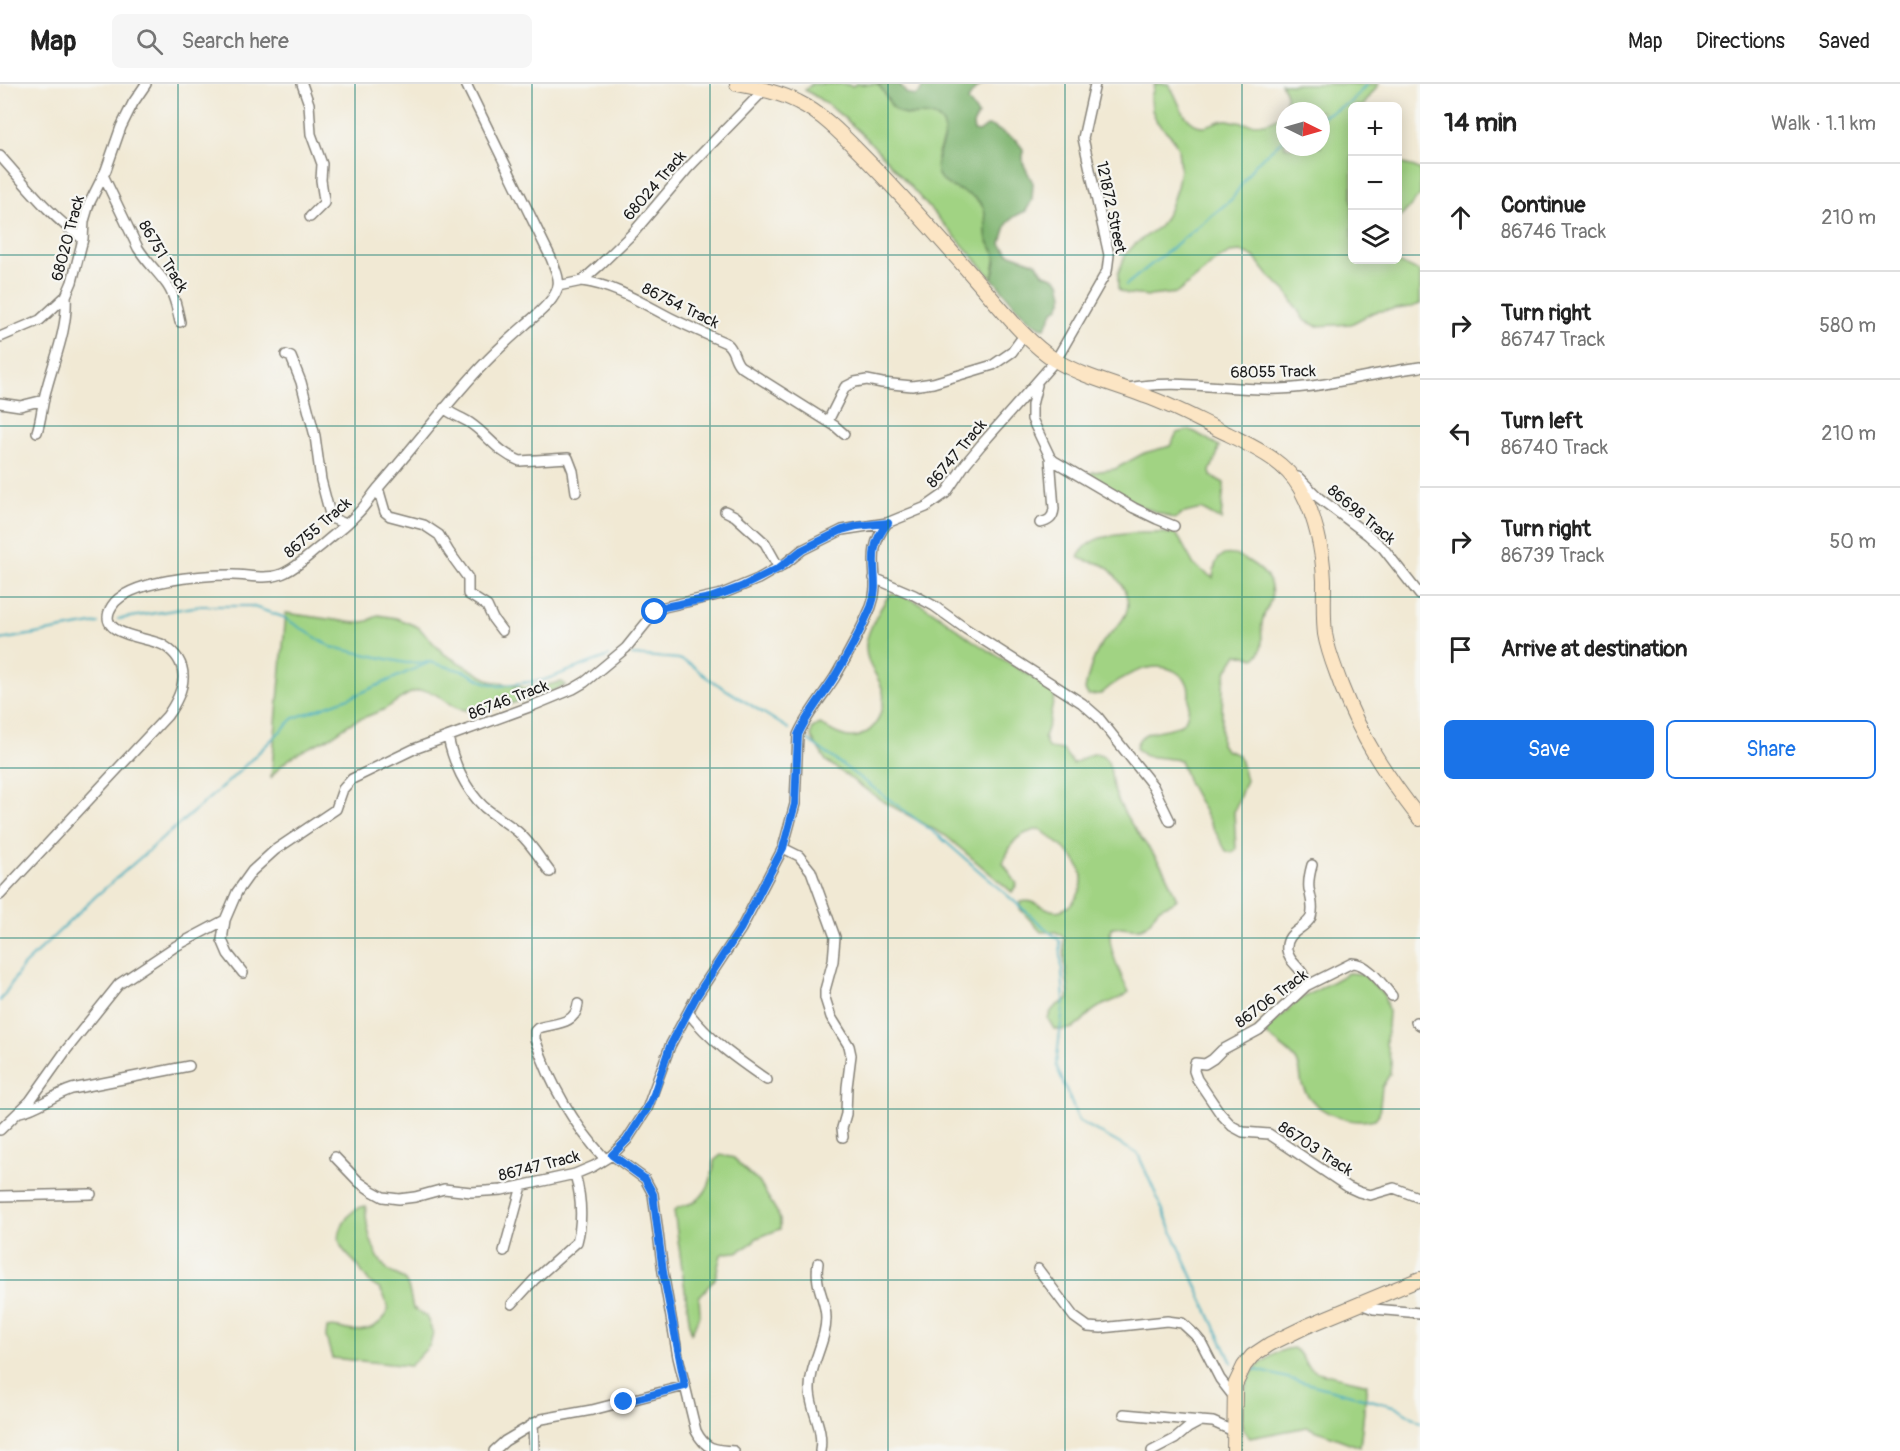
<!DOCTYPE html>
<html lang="en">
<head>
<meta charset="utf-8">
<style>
  :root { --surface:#fff; --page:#f6f6f6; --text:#222; --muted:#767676; --line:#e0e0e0; --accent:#1a73e8 }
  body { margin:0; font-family:Pangolin,sans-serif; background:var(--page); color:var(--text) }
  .controls { position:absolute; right:18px; top:18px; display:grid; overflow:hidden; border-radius:9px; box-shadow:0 3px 15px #0003 }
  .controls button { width:54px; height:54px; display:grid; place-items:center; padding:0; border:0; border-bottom:2px solid var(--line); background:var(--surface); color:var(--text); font:30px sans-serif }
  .compass { position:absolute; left:1276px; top:18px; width:54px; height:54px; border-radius:50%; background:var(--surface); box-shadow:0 3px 15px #0003; rotate:95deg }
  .stop { position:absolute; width:18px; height:18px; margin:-14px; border:4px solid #1a73e8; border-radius:50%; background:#fff }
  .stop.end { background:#1a73e8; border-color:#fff; box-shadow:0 2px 6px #0008 }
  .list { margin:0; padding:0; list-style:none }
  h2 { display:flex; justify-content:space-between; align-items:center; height:78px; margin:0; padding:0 24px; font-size:26px }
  h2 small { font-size:20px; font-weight:400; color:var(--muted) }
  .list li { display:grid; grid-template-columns:39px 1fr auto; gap:18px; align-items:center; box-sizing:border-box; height:108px; padding:0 24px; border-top:2px solid var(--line) }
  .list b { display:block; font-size:22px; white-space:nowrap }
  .list p { margin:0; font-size:20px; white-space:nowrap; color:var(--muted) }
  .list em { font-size:20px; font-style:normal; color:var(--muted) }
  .actions { display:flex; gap:12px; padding:18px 24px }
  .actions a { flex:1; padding:14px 0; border:2px solid var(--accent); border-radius:9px; text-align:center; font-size:21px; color:var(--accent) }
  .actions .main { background:var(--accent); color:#fff }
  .icon { flex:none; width:33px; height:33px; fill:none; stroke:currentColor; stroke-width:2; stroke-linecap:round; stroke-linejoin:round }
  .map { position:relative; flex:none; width:1420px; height:1367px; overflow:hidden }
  header { display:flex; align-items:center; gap:36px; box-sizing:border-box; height:84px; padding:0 30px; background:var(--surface); border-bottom:2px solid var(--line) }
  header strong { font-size:28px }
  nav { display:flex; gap:33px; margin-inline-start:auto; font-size:21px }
  .search { width:420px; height:54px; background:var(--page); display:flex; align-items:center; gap:15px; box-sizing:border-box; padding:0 21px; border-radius:9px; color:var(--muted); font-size:22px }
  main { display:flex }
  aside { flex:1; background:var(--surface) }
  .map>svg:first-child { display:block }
  .green { fill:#a1d383; stroke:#5e7850; stroke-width:1.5; fill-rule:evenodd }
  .forest { fill:#80b571; stroke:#4e6846; stroke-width:1.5 }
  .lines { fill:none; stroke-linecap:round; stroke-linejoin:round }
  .stream { stroke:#3facbd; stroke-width:2 }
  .street-casing { stroke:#868278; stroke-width:12 }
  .secondary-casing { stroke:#868278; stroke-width:16 }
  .street { stroke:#fff; stroke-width:9 }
  .secondary { stroke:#fce5c4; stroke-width:14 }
  .route { stroke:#1a73e8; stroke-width:8 }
  .grid { fill:none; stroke:#0f766e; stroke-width:1.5; stroke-opacity:0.55 }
  .labels { text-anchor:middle; stroke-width:4.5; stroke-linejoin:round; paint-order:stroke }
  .street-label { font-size:16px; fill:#1c1c1c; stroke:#f6f6f2 }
</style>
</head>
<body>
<header>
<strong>Map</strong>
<div class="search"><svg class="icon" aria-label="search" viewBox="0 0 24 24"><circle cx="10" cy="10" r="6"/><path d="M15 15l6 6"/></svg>Search here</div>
<nav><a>Map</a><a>Directions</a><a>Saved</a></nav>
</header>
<main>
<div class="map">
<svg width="1420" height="1367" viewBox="0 0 1420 1367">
  <rect width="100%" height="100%" fill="#f6f6f2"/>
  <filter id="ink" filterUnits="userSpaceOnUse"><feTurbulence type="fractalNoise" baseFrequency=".0167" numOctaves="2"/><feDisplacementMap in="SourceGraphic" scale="12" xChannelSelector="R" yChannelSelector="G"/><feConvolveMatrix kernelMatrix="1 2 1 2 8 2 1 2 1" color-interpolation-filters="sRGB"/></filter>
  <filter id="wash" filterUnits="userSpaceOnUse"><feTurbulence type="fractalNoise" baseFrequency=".008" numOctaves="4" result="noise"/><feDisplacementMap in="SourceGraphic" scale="24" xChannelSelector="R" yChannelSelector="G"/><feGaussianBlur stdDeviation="1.35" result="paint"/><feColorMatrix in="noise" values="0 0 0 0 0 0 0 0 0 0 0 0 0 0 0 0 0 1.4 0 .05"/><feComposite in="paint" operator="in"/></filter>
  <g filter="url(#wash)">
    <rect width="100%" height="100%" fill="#f1e9d4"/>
    <path class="green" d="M 812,0 L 844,0 L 852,2 L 857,0 L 877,0 C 888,9 889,26 905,31 C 912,33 922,30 929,31 C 957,39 940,57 937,74 L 952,103 L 968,109 L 978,117 L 984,124 L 986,137 L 987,155 L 996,171 L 992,194 C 965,163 937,133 910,102 C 879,67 846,29 805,6 Z
      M 1155,0 L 1168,0 C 1179,12 1179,33 1197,41 C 1208,45 1214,37 1224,36 C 1228,35 1234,38 1237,38 C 1253,41 1276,42 1283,26 C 1288,15 1287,9 1281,0 L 1379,0 L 1363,22 L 1352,22 L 1352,176 L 1393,176 L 1420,188 L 1420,220 L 1411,223 L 1374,228 L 1351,240 L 1316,242 L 1304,236 L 1286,207 L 1269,192 L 1254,173 L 1241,168 L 1230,169 L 1215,177 L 1203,188 L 1177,209 L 1149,212 L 1128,210 L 1120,207 L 1118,204 L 1118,190 L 1126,170 L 1135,160 L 1160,142 L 1169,126 L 1177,103 L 1180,85 L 1178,65 L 1173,54 L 1157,38 L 1152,26 L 1151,13 ZM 1285,27 L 1321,27 L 1321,63 L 1285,63 Z
      M 1398,79 L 1415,83 L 1420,86 L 1420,111 L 1398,136 Z
      M 1189,346 L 1195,348 L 1219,362 L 1217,371 L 1210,387 L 1211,392 L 1224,399 L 1221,436 L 1201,425 L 1181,430 L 1175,435 L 1137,421 L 1088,393 L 1088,390 L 1093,388 L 1115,385 L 1144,369 L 1170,362 L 1177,349 Z
      M 1132,449 L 1162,449 L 1175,450 L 1179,454 L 1194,481 L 1213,494 C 1214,488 1214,477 1220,473 C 1233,463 1266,485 1270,499 C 1276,518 1264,524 1262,539 C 1260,551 1266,565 1255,574 L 1237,570 L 1227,586 L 1223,601 L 1221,660 L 1225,666 L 1239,671 L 1246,696 L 1234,728 L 1236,765 L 1232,769 L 1226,767 L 1188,698 L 1180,676 L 1145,672 L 1136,664 C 1139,638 1180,653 1187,632 C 1189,626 1189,616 1189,609 C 1189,600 1186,595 1179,590 C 1155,572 1120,593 1101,610 L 1088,611 L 1085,606 C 1088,590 1093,572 1103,558 C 1109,550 1119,543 1124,533 C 1135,516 1120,496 1108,484 C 1099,476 1086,480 1078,473 C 1091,450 1108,453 1132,449 Z
      M 890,510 C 915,508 954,544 975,558 C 1000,574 1026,589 1051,604 L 1055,609 L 1049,638 L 1044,653 L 1048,664 L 1063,666 L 1073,680 C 1083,675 1096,663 1106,675 C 1113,683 1110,696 1114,706 C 1124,735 1144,756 1161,781 C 1167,791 1172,804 1177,815 C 1172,821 1166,820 1160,824 C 1153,828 1153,838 1145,842 C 1135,848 1123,841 1112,843 C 1104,857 1122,894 1129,908 C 1119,916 1109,918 1099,923 C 1079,934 1082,949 1054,945 L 1048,935 C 1051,924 1057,920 1068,916 L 1069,910 L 1065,880 L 1064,853 L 1056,848 L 1041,848 L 1020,825 L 1021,818 C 1038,814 1046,830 1061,826 C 1071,823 1076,816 1080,807 C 1091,779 1058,760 1040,745 C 1016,750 1012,757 1003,779 L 1017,800 L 1012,808 L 946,752 L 881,716 L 826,677 L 811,652 L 812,644 L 820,640 C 827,644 834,649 841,651 C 858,658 875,647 880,630 C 882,623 885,615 883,608 C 879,589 865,584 866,560 C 867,547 882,521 890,510 Z
      M 286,529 L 356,539 L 368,537 L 378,531 L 396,534 L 418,543 L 444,570 L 491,597 L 526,604 L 544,602 L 556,599 L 562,598 L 566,601 C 545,611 482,631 460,625 C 443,620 436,602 414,608 C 403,611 393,621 383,626 C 374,630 365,633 357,636 C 347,640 339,648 330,653 C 308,665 285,672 271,694 Z
      M 1348,889 L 1363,890 L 1384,911 L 1388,927 L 1386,960 L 1391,978 L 1390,990 L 1382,1003 L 1379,1030 L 1375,1035 C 1349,1042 1315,1029 1303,1003 C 1299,994 1302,985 1296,976 C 1288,966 1277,960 1267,951 L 1266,946 L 1299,916 Z
      M 721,1071 L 734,1074 L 749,1090 L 759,1098 L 777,1128 L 780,1136 L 780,1145 L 757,1154 L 748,1162 L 737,1168 L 724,1169 L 721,1171 L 715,1195 L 699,1213 L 700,1229 L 697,1238 L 691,1249 L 674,1127 C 679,1121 685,1122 692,1119 C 709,1111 712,1093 715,1076 Z
      M 366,1122 C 365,1142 373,1173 389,1187 C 394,1191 401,1191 405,1197 C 411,1206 410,1215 413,1224 L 426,1232 L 433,1249 L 430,1261 L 410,1282 L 332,1274 L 326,1253 L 327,1244 C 337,1241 345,1247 356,1247 C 369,1247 388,1238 388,1223 C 387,1217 383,1211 380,1205 C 369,1201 364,1191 358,1182 C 354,1177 349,1173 345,1168 C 334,1156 341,1141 350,1130 C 356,1125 358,1123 366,1122 Z
      M 1293,1264 C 1303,1268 1302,1279 1311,1285 C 1317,1290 1356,1296 1367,1300 L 1360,1363 L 1307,1343 L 1250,1354 C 1240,1345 1241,1337 1242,1324 C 1245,1302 1247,1287 1267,1275 C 1275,1269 1283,1265 1293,1264 Z"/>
    <path class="forest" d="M 877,0 L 899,0 L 906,9 L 914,12 L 920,9 L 923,0 L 982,0 L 972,9 L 968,17 L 978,31 L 973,41 L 974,47 L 979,48 L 987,42 L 993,43 L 1016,56 L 1023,65 L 1023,79 L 1033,99 L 1032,116 L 1026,127 C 1006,135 1006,139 1001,160 L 1008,169 L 1036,179 L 1044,190 L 1056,194 L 1060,198 L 1063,210 L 1062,217 L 1059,223 L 1054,226 L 1045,244 C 1030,244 1003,206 992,194 C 994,186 998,175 994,167 C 992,163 988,159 987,155 C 984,145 988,134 983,123 C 973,105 943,107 937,88 C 933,70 951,51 942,39 C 933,26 916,34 903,30 C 888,26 888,9 877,0 Z"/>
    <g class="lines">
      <path class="stream" d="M 1321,33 L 1351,18 L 1367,0
        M 1126,201 L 1232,115 L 1255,80 L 1285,54
        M 118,535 L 200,522 L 251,522 L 283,533 L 331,563 L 406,579 L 430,578 L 466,588 L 485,598 L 499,602 L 544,596 L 609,572
        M 0,556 L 98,539
        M 632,571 L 679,575 L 692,581 L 706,593 L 789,645
        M 807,655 L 939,752 L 1060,857 L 1064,916 L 1056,981 L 1079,1037 L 1138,1070 L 1203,1217 L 1232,1279
        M 0,917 L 23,882 L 96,812 L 229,697 L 294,634 L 354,612 L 430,578
        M 1253,1285 L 1397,1323 L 1420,1338"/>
    </g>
  </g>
  <g filter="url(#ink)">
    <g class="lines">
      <defs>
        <path id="street" d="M 302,0 L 309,20 L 311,50 L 322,80 L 321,96 L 324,116 L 324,119 L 310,133
          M 0,72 C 27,102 50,132 83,155
          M 103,91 L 138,164 C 146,177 156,186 165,198 C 174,209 177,224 180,238
          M 582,197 C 614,201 642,219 671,234 C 689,243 708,251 726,259 C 735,265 733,275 740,282 L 835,342 L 844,350
          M 558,202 L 582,197 L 600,181 L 633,149 L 688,84 L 764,6
          M 0,253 L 40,236 L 66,212 L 72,198 L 83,155 L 84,137 L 89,120 L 106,86 L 121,43 L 133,19 L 146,0
          M 286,271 L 291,273 L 301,298 L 315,352 L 321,396 L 331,434 L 346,440
          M 1037,301 L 1032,321 L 1032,335 L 1050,373 L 1054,377 L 1134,424 L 1157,435 L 1174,442
          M 1128,304 C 1178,294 1228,307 1279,305 C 1327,303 1373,289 1420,283
          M 0,319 L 20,322 L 44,316
          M 444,324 C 452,331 461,333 470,339 C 489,352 497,368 520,377 L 568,374 L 573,387 L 576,408
          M 828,337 L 845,303 L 855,298 L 867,296 L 882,299 L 912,302 L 933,299 L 993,281 L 1012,268 L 1025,250
          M 37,348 C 42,333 42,318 47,303 C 55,273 68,244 66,212
          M 1298,393 L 1319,414 L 1368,451 L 1383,464 L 1420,511
          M 378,404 L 385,428 L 390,432 L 424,441 L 439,451 L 449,468 L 468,494 L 468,510 L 487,522 L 493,535 L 502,547
          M 725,427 L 735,432 L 765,459 L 779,484
          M 1040,439 C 1049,437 1053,434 1054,425 L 1050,373
          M 874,494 L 914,511 L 934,522 L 966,545 L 1082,619 L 1098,633 L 1153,702 L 1170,737
          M 448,653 C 453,678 465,705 484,723 C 495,732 507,739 518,748 C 531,759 540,775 550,788
          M 783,764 L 799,772 L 811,787 L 835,853 L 833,877 L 825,906 L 825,914 L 831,933 L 849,962 L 851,971 L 847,1003 L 846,1030 L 842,1044 L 843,1053
          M 0,811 L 167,632 C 184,608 194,580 163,561 C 149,553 93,552 112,522 C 128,496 204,491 232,491 C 250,491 269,497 286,488 C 299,482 310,470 322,461 C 333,451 346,442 356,431 C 365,423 371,412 379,403 C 413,364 444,323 479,285 C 493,270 509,255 525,241 C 535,232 550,221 556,208 C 562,197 555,185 551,174 L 466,0
          M 243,889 L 228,870 L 222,856 L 225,836 L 237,808 L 252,787 L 275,766 L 336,725 L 343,705 L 352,695 L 414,665 L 532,622 L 573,605 L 585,598 L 626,564 L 655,528 L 664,523 L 722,510 L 758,495 L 786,479 L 802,466 L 842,446 L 887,439 L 926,423 L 946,409 L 966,379 L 981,361 L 1056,276 L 1107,187 L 1109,171 L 1083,54 L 1095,0
          M 1306,902 C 1306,884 1289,881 1287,866 C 1285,847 1305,846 1311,833 C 1314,823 1311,814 1309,805 C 1308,797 1310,788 1312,781
          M 1392,912 C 1382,900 1368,879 1352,879 L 1306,902 L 1259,946 L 1222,966 L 1213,975 L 1205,980 L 1195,979 L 1194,987 L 1197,995 L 1220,1029 L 1232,1042 L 1243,1048 L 1269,1050 L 1348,1103 L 1359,1108 L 1370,1111 L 1394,1104 L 1420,1114
          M 578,920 C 576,941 554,939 538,944 L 535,947 L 535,955 C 550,1000 573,1040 605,1075
          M 688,928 C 709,956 738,976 767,996
          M 1416,938 L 1420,941
          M 20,1028 C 39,1024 53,1011 72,1005 L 189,982
          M 0,1046 L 30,1017 L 67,965 L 119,900 L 176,862 L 225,836
          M 612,1071 L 645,1095 L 653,1110 L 663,1188 L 678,1273 L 696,1347 C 705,1365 714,1366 734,1367
          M 335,1073 L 359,1098 L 372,1107 L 383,1113 L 399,1115 L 415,1113 L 444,1105 L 471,1108 L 502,1106 L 575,1090 L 594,1082 L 612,1071 L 627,1056 L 647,1025 L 670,962 L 696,913 L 741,845 L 783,764 L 795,720 L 798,651 C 807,630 823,612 835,593 C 848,571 861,546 871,523 C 883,492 862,471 887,439
          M 0,1112 L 91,1110
          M 504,1167 L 522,1102
          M 818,1179 C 814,1204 826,1214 826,1234 C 826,1260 809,1281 810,1307 C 811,1329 824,1343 820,1367
          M 1038,1185 L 1074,1233 L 1088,1243 L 1101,1244 L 1167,1237 L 1182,1239 L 1195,1251 L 1201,1258 L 1220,1295 L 1234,1313
          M 512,1220 L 534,1196 L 577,1158 C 583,1136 581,1112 575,1090
          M 1360,1220 L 1374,1225 L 1420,1229
          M 1124,1330 L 1201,1337
          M 533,1339 L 534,1367
          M 494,1367 L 505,1357 L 542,1335 L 592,1326 L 685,1302
          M 1152,1367 L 1175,1355 L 1188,1344 L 1201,1337 L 1213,1338 L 1233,1347"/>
        <path id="secondary" d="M 737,0 C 757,4 779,8 798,18 C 825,31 847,56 868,77 C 908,118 946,161 983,204 C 1005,229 1027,258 1055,276 C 1083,293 1115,300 1145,312 C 1174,322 1200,337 1228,350 C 1255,364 1284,376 1300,404 C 1315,431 1323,466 1324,497 C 1324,515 1323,532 1325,550 C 1328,568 1335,584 1341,601 C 1362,655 1385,690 1420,735
          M 1234,1367 L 1235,1301 L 1244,1282 L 1252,1272 L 1270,1260 L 1307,1242 L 1420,1195"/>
      </defs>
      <use href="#street" class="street-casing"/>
      <use href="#secondary" class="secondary-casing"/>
      <use href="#street" class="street"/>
      <use href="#secondary" class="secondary"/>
    </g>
  </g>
  <g class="lines" filter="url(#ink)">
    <path class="route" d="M 624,1318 L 685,1302 L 663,1188 L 653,1110 L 645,1095 L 612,1071 L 627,1056 L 647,1025 L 654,1010 L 670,962 L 696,913 L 741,844 L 783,764 L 795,720 L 798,651 C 807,630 823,612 835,592 C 848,571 861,546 871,523 C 883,493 861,470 888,439 L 857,442 L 842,446 L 802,466 L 779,484 L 741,503 L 710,514 L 664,523 L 655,528"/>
  </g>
  <path class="grid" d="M 178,0 L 178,1367M 355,0 L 355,1367M 532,0 L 532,1367M 710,0 L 710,1367M 888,0 L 888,1367M 1065,0 L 1065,1367M 1242,0 L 1242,1367M 0,171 L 1352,171M 1398,171 L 1420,171M 0,342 L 1420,342M 0,513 L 1420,513M 0,684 L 1420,684M 0,854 L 1420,854M 0,1025 L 1420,1025M 0,1196 L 1420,1196"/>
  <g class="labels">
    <g class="street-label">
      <text transform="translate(654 101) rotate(-49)" y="6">68024 Track</text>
      <text transform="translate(1112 123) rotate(78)" y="6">121872 Street</text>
      <text transform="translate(67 154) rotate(-75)" y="6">68020 Track</text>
      <text transform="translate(164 172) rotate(59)" y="6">86751 Track</text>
      <text transform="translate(681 221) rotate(26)" y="6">86754 Track</text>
      <text transform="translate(1273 287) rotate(-1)" y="6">68055 Track</text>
      <text transform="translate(956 369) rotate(-50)" y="6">86747 Track</text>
      <text transform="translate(1362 430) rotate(40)" y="6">86698 Track</text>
      <text transform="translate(317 443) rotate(-41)" y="6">86755 Track</text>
      <text transform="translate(508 615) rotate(-21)" y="6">86746 Track</text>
      <text transform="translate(1271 914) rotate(-37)" y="6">86706 Track</text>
      <text transform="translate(1316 1064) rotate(33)" y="6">86703 Track</text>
      <text transform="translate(539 1081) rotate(-14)" y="6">86747 Track</text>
    </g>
  </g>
</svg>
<div class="controls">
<button>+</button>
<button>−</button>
<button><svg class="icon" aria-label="layers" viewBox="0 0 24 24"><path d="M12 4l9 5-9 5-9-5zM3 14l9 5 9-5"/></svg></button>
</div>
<svg class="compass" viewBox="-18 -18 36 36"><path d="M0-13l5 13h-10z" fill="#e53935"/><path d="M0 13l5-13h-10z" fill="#767676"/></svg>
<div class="stop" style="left:655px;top:528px"></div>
<div class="stop end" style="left:624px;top:1318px"></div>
</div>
<aside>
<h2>14 min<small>Walk · 1.1 km</small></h2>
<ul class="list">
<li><svg class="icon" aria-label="ahead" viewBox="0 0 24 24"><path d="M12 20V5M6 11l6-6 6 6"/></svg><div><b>Continue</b><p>86746 Track</p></div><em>210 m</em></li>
<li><svg class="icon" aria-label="right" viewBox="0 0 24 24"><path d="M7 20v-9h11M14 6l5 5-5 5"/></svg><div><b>Turn right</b><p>86747 Track</p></div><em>580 m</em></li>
<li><svg class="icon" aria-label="left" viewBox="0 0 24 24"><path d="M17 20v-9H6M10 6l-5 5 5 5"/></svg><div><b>Turn left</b><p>86740 Track</p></div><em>210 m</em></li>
<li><svg class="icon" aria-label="right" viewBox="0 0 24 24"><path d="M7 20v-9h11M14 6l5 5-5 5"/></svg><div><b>Turn right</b><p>86739 Track</p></div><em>50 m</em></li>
<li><svg class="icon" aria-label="arrive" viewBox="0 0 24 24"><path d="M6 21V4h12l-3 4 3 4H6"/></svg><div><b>Arrive at destination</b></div></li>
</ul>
<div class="actions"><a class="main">Save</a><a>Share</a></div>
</aside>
</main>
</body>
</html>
